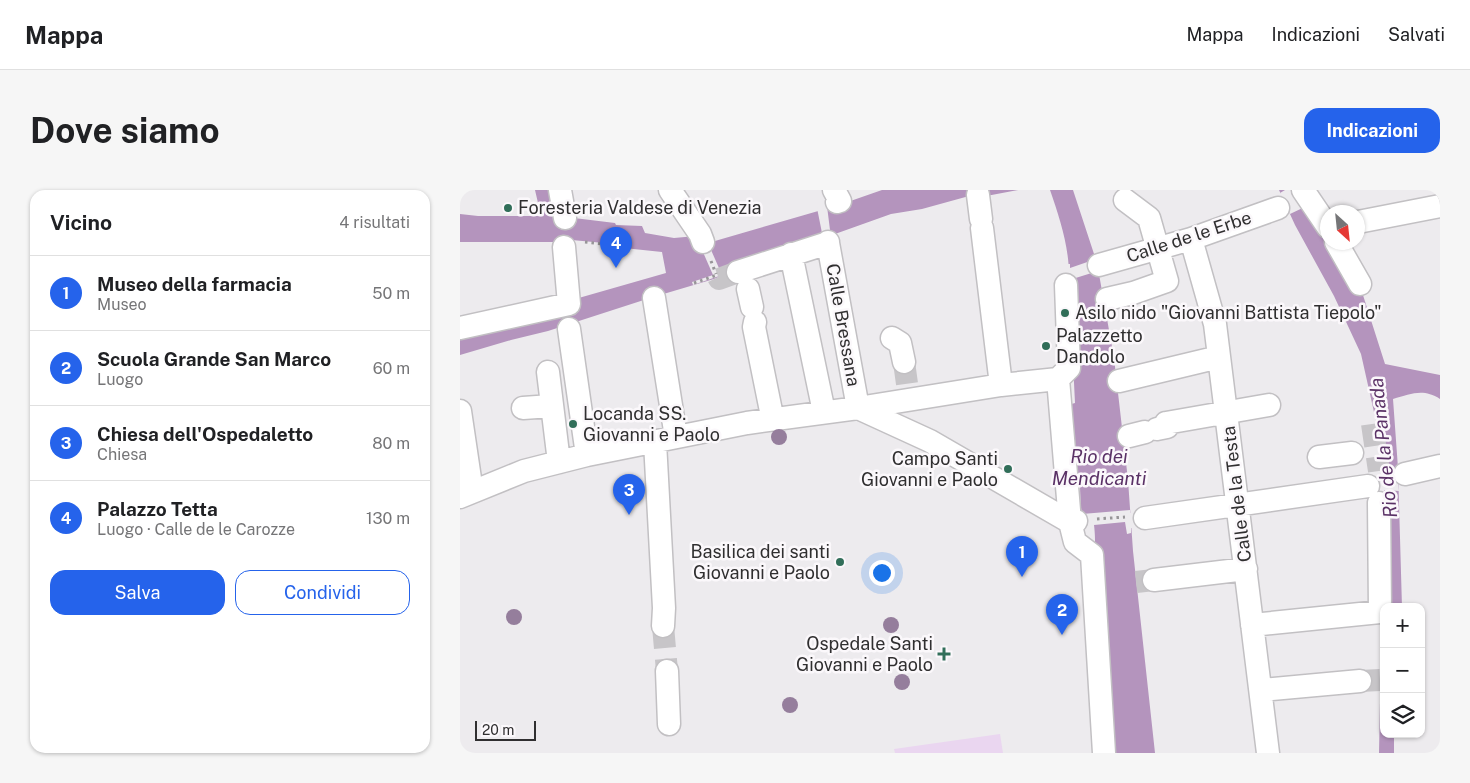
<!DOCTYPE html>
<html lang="it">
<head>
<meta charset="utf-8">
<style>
  :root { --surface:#fff; --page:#f6f6f6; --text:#202124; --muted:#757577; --line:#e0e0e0; --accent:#2563eb }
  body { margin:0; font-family:"Public Sans",sans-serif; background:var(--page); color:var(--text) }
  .controls { position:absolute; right:15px; bottom:15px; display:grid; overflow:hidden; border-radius:10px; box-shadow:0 1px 4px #0004 }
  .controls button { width:45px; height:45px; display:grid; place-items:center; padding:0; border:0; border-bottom:1px solid var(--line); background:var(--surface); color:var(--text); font:25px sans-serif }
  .compass { position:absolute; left:860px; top:15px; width:45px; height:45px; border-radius:50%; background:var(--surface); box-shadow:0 1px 4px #0004; rotate:153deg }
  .scale { position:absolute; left:15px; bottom:12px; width:61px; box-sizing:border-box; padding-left:5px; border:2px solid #302f30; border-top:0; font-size:14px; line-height:18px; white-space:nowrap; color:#302f30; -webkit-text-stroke:4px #fbf8fb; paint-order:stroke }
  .you { position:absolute; left:421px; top:382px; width:18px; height:18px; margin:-12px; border:4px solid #fff; border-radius:50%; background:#1a73e8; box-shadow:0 0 0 8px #1a73e833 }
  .badge { display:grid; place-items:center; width:32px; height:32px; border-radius:50%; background:var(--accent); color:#fff; font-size:16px; font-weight:700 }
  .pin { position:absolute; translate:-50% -41px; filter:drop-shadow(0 1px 2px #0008) }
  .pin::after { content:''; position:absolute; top:26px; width:18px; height:15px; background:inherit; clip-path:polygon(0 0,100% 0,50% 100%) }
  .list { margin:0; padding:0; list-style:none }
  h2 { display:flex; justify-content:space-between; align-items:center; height:65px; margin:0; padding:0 20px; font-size:21px }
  h2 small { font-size:16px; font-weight:400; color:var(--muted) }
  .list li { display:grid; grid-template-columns:32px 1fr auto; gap:15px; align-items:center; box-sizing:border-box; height:75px; padding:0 20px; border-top:1px solid var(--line) }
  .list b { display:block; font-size:19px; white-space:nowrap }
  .list p { margin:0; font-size:16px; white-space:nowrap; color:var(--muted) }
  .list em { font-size:16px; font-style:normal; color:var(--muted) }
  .actions { display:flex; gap:10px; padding:15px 20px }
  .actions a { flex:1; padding:11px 0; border:1px solid var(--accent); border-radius:15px; text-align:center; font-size:18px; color:var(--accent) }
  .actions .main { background:var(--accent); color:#fff }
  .icon { flex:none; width:28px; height:28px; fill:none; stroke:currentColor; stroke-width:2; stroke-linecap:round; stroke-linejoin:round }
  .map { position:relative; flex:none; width:980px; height:563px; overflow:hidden; border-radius:15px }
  header { display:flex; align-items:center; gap:30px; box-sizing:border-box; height:70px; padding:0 25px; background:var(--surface); border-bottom:1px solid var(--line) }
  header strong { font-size:24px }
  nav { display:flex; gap:28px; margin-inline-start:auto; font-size:18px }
  .intro { display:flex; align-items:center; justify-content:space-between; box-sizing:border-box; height:120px; padding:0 30px }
  h1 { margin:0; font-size:35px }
  .button { padding:12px 22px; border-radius:15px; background:var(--accent); color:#fff; font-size:18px; font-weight:700 }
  main { display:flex; gap:30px; padding:0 30px }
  aside { flex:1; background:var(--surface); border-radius:15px; box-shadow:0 1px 4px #0004 }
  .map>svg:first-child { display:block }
  .green { fill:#ead6f0 }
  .water { fill:#b494bd }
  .pier { fill:#edebee }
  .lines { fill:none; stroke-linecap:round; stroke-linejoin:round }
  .street-tunnel { stroke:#c7c5c8; stroke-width:22; stroke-dasharray:22 11; stroke-linecap:butt }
  .street-casing { stroke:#c2c0c3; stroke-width:25 }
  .path { stroke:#979598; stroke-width:3; stroke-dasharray:2.5 4; stroke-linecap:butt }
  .street { stroke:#fff; stroke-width:22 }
  .tree { fill:#957e9c }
  .poi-dot { fill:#316e59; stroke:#fbf8fb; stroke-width:2 }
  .labels { text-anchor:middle; stroke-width:5; stroke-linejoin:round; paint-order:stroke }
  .poi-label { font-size:18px; fill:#302f30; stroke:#fbf8fb; text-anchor:start }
  .street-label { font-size:18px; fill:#302f30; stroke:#fbf8fb }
  .water-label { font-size:19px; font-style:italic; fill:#5a3166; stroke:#fbf8fb }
</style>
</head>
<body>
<header>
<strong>Mappa</strong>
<nav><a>Mappa</a><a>Indicazioni</a><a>Salvati</a></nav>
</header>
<div class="intro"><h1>Dove siamo</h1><a class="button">Indicazioni</a></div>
<main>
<aside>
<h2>Vicino<small>4 risultati</small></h2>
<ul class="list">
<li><span class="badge">1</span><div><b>Museo della farmacia</b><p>Museo</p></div><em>50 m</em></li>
<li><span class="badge">2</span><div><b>Scuola Grande San Marco</b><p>Luogo</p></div><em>60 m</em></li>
<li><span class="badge">3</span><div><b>Chiesa dell'Ospedaletto</b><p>Chiesa</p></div><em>80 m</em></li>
<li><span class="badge">4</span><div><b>Palazzo Tetta</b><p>Luogo · Calle de le Carozze</p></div><em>130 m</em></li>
</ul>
<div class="actions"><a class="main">Salva</a><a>Condividi</a></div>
</aside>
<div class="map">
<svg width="980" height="563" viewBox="0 0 980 563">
  <rect width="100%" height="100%" fill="#edebee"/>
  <path class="green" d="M 540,544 L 543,563 L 435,563 L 434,559 Z"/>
  <path class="water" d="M 75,0 L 96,0 L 114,28 L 155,33 L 156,35 L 182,36 L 185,43 L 214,48 L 236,46 L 248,53 L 379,15 L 422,0 L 558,0 L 521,7 L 520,3 L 462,19 L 431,24 L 277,79 L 254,89 L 190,108 L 88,141 L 51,150 L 0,165 L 0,142 L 206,83 L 202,62 L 145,56 L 144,53 L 101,49 L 101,52 L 0,52 L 0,24 L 18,26 L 81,26 Z
    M 590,0 L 613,0 L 637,73 L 654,168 L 668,290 L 673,361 L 695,563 L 648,563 L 634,335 L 621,324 L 620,297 L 612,297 L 608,215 L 615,213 L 609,91 C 610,59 600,29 590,0 Z
    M 819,0 L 839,0 L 902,102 L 925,174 L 980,185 L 980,209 C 963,198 951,204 933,209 L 938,278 L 942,417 L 925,417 L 924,287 L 916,231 L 901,164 L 874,106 L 835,35 Z
    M 924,480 L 924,544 L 934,544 L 934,563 L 919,563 L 920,512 Z"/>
  <path class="pier" d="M 825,0 L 842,0 L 851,14 L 830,24 L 820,3 Z
    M 367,16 L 371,48 L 363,48 L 357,18 Z
    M 239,53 L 248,53 L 262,85 L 233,95 L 232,92 L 253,85 Z
    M 636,69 L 638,81 L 606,91 L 607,74 L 610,74 L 610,78 Z
    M 941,280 L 941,292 L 938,293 L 939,301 L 924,300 L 924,313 L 921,313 L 921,287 L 924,287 L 923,283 Z
    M 621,318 L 622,324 L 670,320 L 670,323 L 672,322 L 674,338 L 671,338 L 671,343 L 667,344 L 665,332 L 634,335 L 635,352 L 633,352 L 631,336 L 619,325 L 619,319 Z"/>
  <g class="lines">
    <path class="street-tunnel" d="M 258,87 L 259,89 L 278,82
      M 444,172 L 448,201
      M 912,234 L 919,281
      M 676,392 L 694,390
      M 203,436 L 207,481
      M 900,491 L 920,490"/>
    <defs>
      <path id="street" d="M 100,0 L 105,28
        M 210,0 L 240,44 L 243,52
        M 374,0 L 380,11 L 377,12
        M 843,0 L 868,37
        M 518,5 L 521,29
        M 898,32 L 980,16
        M 522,38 L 541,195
        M 731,49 L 755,134 L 808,563
        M 876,52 L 900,94
        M 368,53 L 398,218 L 470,251 L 610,332 L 616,331
        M 331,64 L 364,222
        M 639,75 L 731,49 L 818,18
        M 278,82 L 368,53 L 368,52
        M 288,99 L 292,117
        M 194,108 L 216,247
        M 647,109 L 673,103 L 707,91 L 689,28 L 665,10
        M 295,132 L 294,137 L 311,221
        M 0,138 L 109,114 L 104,57
        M 109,139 L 127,265
        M 432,148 L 440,153 L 444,172
        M 88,182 L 99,272
        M 598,189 L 609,178 L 606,95
        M 659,191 L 759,167
        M 63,218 L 91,216
        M 0,221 L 12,302
        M 697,239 L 707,237 L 706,233 L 809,215
        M 669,246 L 685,242
        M 195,252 L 204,418 L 203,436
        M 859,267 L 892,263
        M 945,284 L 980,276
        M 0,307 L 64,281 L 127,265 L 287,233 L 398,218 L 541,195 L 598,189 L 610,332 L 615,352 L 632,365 L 644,563
        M 685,328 L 908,296
        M 694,390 L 786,379
        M 792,435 L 920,422 L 919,313
        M 207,481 L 209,534
        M 801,500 L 900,491"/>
    </defs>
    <use href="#street" class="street-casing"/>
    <path class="path" d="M 125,52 L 143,54
      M 251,71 L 256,84
      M 234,93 L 257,85
      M 637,329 L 665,327"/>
    <use href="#street" class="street"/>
  </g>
  <g class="tree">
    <circle cx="319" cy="247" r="8"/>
    <circle cx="54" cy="427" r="8"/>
    <circle cx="431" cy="435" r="8"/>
    <circle cx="442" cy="492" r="8"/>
    <circle cx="330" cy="515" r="8"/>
  </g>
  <g class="poi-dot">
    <circle cx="48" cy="18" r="5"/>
    <circle cx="605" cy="123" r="5"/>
    <circle cx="586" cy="156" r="5"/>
    <circle cx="113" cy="234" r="5"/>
    <circle cx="548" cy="279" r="5"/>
    <circle cx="380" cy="372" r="5"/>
    <path d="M481.5 456.5h5v5h5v5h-5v5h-5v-5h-5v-5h5z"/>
  </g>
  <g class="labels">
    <g class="poi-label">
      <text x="58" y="24">Foresteria Valdese di Venezia</text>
      <text x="615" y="129">Asilo nido "Giovanni Battista Tiepolo"</text>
      <text x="596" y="152">Palazzetto<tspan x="596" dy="21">Dandolo</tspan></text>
      <text x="123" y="230">Locanda SS.<tspan x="123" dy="21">Giovanni e Paolo</tspan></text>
      <text x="538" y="275" text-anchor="end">Campo Santi<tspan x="538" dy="21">Giovanni e Paolo</tspan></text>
      <text x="370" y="368" text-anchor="end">Basilica dei santi<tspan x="370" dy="21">Giovanni e Paolo</tspan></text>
      <text x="473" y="460" text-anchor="end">Ospedale Santi<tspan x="473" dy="21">Giovanni e Paolo</tspan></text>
    </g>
    <g class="street-label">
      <text transform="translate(729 47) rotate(-18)" y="6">Calle de le Erbe</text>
      <text transform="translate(383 135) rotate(80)" y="6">Calle Bressana</text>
      <text transform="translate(777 304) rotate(-97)" y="6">Calle de la Testa</text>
    </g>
    <g class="water-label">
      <text transform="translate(923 258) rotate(-96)" y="7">Rio de la Panada</text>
      <text x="639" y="273">Rio dei<tspan x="639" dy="22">Mendicanti</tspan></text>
    </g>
  </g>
</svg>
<div class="controls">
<button>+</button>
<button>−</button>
<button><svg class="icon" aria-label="layers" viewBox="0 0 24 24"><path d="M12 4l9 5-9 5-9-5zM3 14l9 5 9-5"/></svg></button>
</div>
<svg class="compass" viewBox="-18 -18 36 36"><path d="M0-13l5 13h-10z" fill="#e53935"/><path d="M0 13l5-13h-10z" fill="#757577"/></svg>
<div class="scale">20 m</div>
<div class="you"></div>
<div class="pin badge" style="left:562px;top:387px">1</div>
<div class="pin badge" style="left:602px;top:445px">2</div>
<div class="pin badge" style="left:169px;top:325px">3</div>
<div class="pin badge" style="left:156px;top:78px">4</div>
</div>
</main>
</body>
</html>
